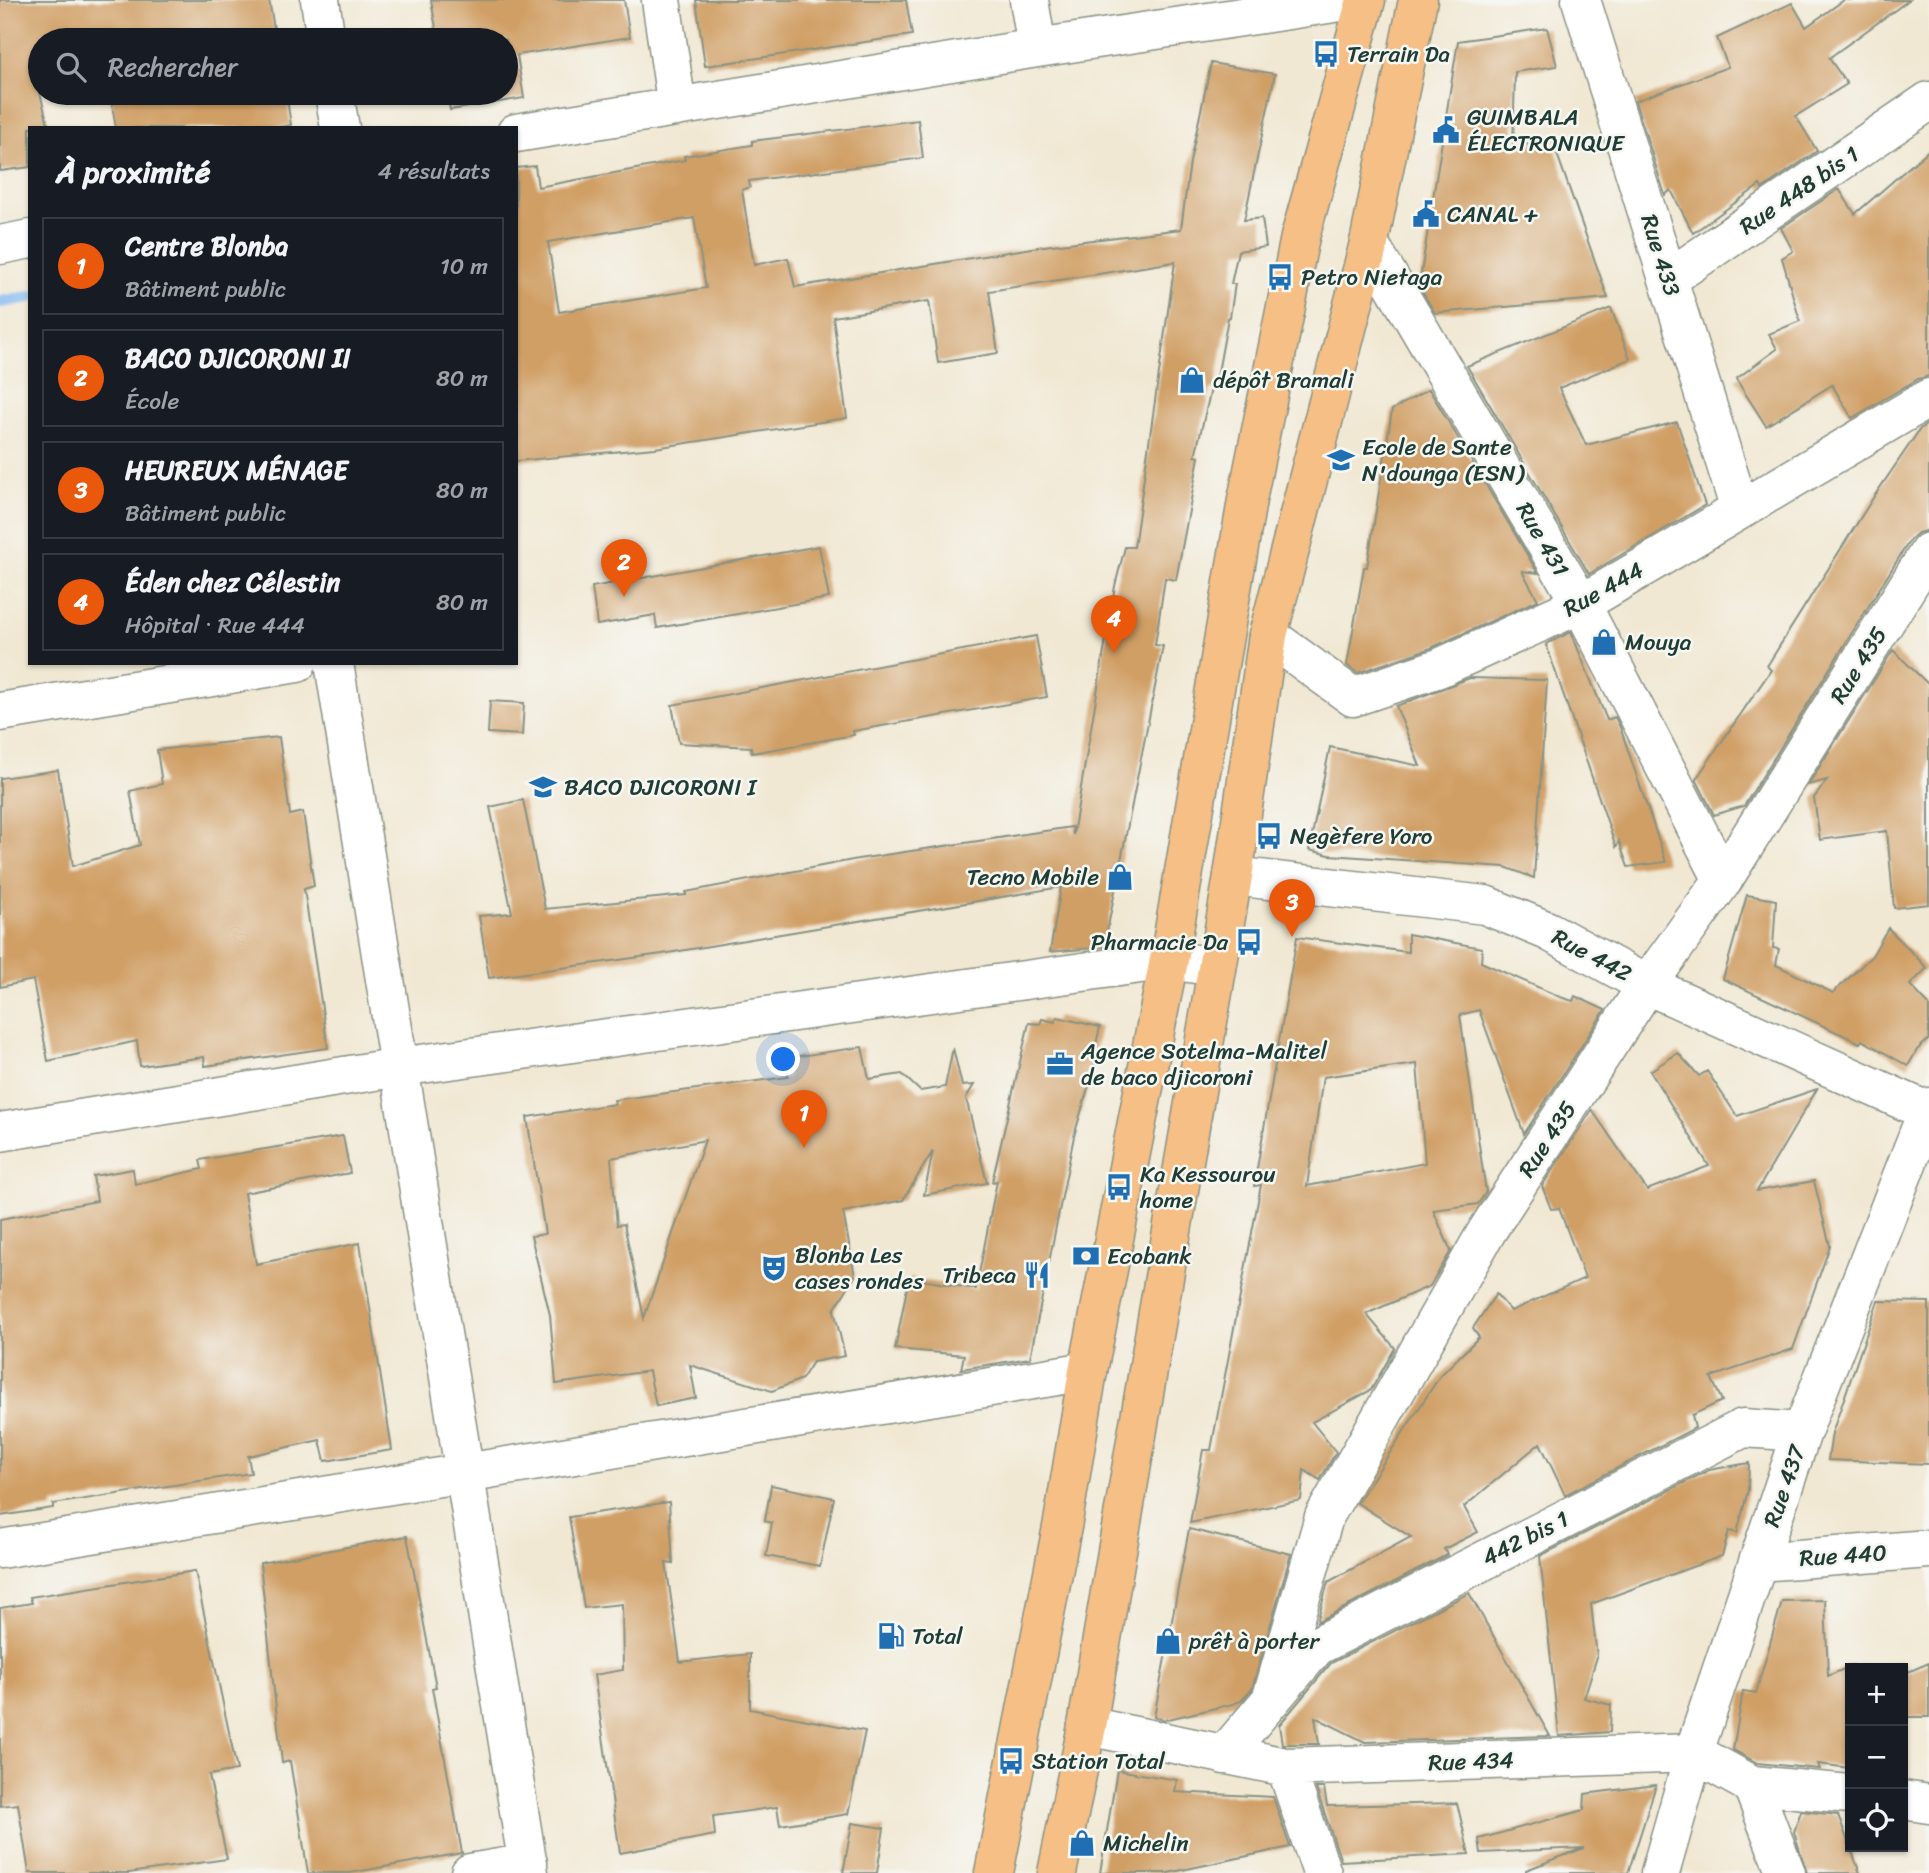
<!DOCTYPE html>
<html lang="fr">
<head>
<meta charset="utf-8">
<style>
  :root { --surface:#171b24; --page:#242831; --text:#f1f3f6; --muted:#9ea1a6; --line:#363941; --accent:#ea580c }
  body { margin:0; font-family:Sriracha,sans-serif; background:var(--page); color:var(--text) }
  .controls { position:absolute; right:21px; bottom:21px; display:grid; overflow:hidden; border-radius:0px; box-shadow:0 2px 5px #0004 }
  .controls button { width:63px; height:63px; display:grid; place-items:center; padding:0; border:0; border-bottom:2px solid var(--line); background:var(--surface); color:var(--text); font:35px sans-serif }
  .you { position:absolute; left:784px; top:1060px; width:24px; height:24px; margin:-18px; border:5px solid #fff; border-radius:50%; background:#1a73e8; box-shadow:0 0 0 10px #1a73e833 }
  .badge { display:grid; place-items:center; width:46px; height:46px; border-radius:50%; background:var(--accent); color:#fff; font-size:23px; font-weight:700 }
  .pin { position:absolute; translate:-50% -58px; filter:drop-shadow(0 2px 4px #0008) }
  .pin::after { content:''; position:absolute; top:37px; width:24px; height:21px; background:inherit; clip-path:polygon(0 0,100% 0,50% 100%) }
  .list { margin:0; padding:0; list-style:none }
  h2 { display:flex; justify-content:space-between; align-items:center; height:91px; margin:0; padding:0 28px; font-size:30px }
  h2 small { font-size:23px; font-weight:400; color:var(--muted) }
  .list li { display:grid; grid-template-columns:46px 1fr auto; gap:21px; align-items:center; box-sizing:border-box; height:98px; margin:0 14px 14px; padding:0 14px; border:2px solid var(--line); border-radius:0px }
  .list b { display:block; font-size:26px; white-space:nowrap }
  .list p { margin:0; font-size:23px; white-space:nowrap; color:var(--muted) }
  .list em { font-size:23px; font-style:normal; color:var(--muted) }
  .icon { flex:none; width:38px; height:38px; fill:none; stroke:currentColor; stroke-width:2; stroke-linecap:round; stroke-linejoin:round }
  .map { position:relative; flex:none; width:1929px; height:1873px; overflow:hidden }
  .search { position:absolute; background:var(--surface); box-shadow:0 2px 5px #0004; left:28px; top:28px; width:490px; height:77px; display:flex; align-items:center; gap:18px; box-sizing:border-box; padding:0 24px; border-radius:38px; color:var(--muted); font-size:26px }
  .panel { position:absolute; background:var(--surface); box-shadow:0 2px 5px #0004; left:28px; top:126px; width:490px; height:539px; border-radius:0px }
  .map>svg:first-child { display:block }
  .lines { fill:none; stroke-linecap:round; stroke-linejoin:round }
  .stream { stroke:#80b8f0; stroke-width:12 }
  .building { fill:#d09f65; fill-rule:evenodd }
  .street-casing { stroke:#889284; stroke-width:41 }
  .primary-casing { stroke:#889284; stroke-width:41 }
  .street { stroke:#fff; stroke-width:38 }
  .primary { stroke:#f5bf86; stroke-width:38 }
  .labels { text-anchor:middle; stroke-width:5; stroke-linejoin:round; paint-order:stroke }
  .poi-label { font-size:23px; fill:#1f3d34; stroke:#f6f6f2; text-anchor:start }
  .street-label { font-size:23px; fill:#1f3d34; stroke:#f6f6f2 }
</style>
</head>
<body>
<div class="map">
<svg width="1929" height="1873" viewBox="0 0 1929 1873">
  <rect width="100%" height="100%" fill="#f6f6f2"/>
  <filter id="ink" filterUnits="userSpaceOnUse"><feTurbulence type="fractalNoise" baseFrequency=".0143" numOctaves="2"/><feDisplacementMap in="SourceGraphic" scale="14" xChannelSelector="R" yChannelSelector="G"/><feConvolveMatrix kernelMatrix="1 2 1 2 8 2 1 2 1" color-interpolation-filters="sRGB"/></filter>
  <filter id="wash" filterUnits="userSpaceOnUse"><feTurbulence type="fractalNoise" baseFrequency=".00686" numOctaves="4" result="noise"/><feDisplacementMap in="SourceGraphic" scale="28" xChannelSelector="R" yChannelSelector="G"/><feGaussianBlur stdDeviation="1.57" result="paint"/><feColorMatrix in="noise" values="0 0 0 0 0 0 0 0 0 0 0 0 0 0 0 0 0 1.4 0 .05"/><feComposite in="paint" operator="in"/></filter>
  <g filter="url(#wash)">
    <rect width="100%" height="100%" fill="#f1e8d3"/>
    <g class="lines">
      <path class="stream" d="M 0,302 L 30,297"/>
    </g>
    <g id="blocks">
      <path class="building" d="M 0,0 L 269,0 L 276,40 L 40,40 L 40,93 L 49,128 L 30,128 L 30,167 L 0,171 Z
        M 431,0 L 624,0 L 630,37 L 517,55 L 524,98 L 450,110 L 447,93 L 506,93 L 506,40 L 438,40 Z
        M 696,0 L 906,0 L 912,35 L 705,66 Z
        M 1844,0 L 1909,0 L 1829,58 L 1847,84 L 1796,116 L 1817,151 L 1762,189 L 1760,185 L 1693,233 L 1671,190 L 1665,195 L 1635,101 L 1728,67 L 1717,38 L 1792,3 L 1806,27 Z
        M 1547,28 L 1557,66 L 1515,72 L 1513,149 L 1551,137 L 1608,298 L 1435,313 L 1419,286 L 1458,41 Z
        M 1211,63 L 1275,74 L 1244,220 L 1262,218 L 1266,247 L 1238,251 L 1231,284 L 1235,284 L 1230,317 L 1228,318 L 1215,389 L 1211,389 L 1195,456 L 1199,457 L 1176,580 L 1165,578 L 1155,645 L 1163,646 L 1104,947 L 1050,952 L 1061,887 L 662,954 L 489,978 L 479,916 L 512,913 L 490,807 L 523,800 L 545,909 L 686,895 L 686,892 L 858,859 L 1072,827 L 1073,835 L 1115,586 L 1125,547 L 1134,547 L 1175,262 L 989,291 L 998,353 L 938,363 L 929,301 L 833,317 L 847,418 L 655,448 L 516,461 L 516,168 L 535,166 L 538,187 L 685,160 L 684,156 L 752,145 L 752,141 L 918,120 L 923,158 L 749,181 L 750,187 L 742,190 L 754,265 L 788,258 L 795,287 L 1044,246 L 1181,229 L 1190,162 ZM 694,218 L 706,288 L 559,312 L 548,242 Z
        M 110,93 L 286,93 L 291,125 L 274,128 L 116,128 Z
        M 1929,150 L 1929,376 L 1918,379 L 1852,418 L 1832,385 L 1766,426 L 1736,379 L 1777,349 L 1769,334 L 1800,321 L 1782,258 L 1793,251 L 1781,228 L 1839,189 L 1855,214 Z
        M 1611,308 L 1630,359 L 1559,388 L 1586,445 L 1677,422 L 1705,505 L 1589,574 L 1467,366 Z
        M 1429,389 L 1538,573 L 1522,571 L 1538,600 L 1431,648 L 1357,673 L 1347,665 L 1364,567 L 1367,567 L 1392,410 Z
        M 1929,423 L 1929,530 L 1918,533 L 1910,540 L 1744,806 L 1714,815 L 1696,779 L 1771,670 L 1767,666 L 1873,498 L 1920,429 Z
        M 819,546 L 829,598 L 657,628 L 655,615 L 597,625 L 592,587 Z
        M 1571,632 L 1607,720 L 1615,717 L 1620,727 L 1666,862 L 1628,867 L 1619,841 L 1616,847 L 1546,644 Z
        M 1036,636 L 1047,697 L 853,731 L 854,735 L 752,753 L 751,747 L 679,743 L 672,705 Z
        M 1893,650 L 1929,685 L 1929,904 L 1894,908 L 1887,831 L 1820,840 L 1814,798 L 1827,780 L 1808,785 Z
        M 1470,678 L 1547,680 L 1534,878 L 1505,867 L 1329,855 L 1309,850 L 1330,747 L 1420,766 L 1396,706 Z
        M 490,701 L 524,703 L 522,735 L 488,733 Z
        M 279,737 L 290,815 L 303,812 L 314,886 L 304,889 L 328,1048 L 205,1066 L 204,1057 L 140,1066 L 137,1041 L 48,1061 L 33,980 L 0,987 L 0,778 L 58,770 L 73,866 L 140,845 L 130,791 L 162,784 L 157,750 Z
        M 1747,895 L 1776,900 L 1773,948 L 1779,949 L 1776,965 L 1833,993 L 1872,956 L 1888,928 L 1927,968 L 1910,985 L 1929,1005 L 1929,1039 L 1917,1050 L 1908,1066 L 1862,1040 L 1860,1043 L 1723,979 Z
        M 1408,934 L 1482,948 L 1481,962 L 1560,997 L 1573,1001 L 1575,996 L 1605,1010 L 1524,1134 L 1479,1010 L 1460,1015 L 1486,1192 L 1478,1204 L 1433,1210 L 1451,1251 L 1430,1286 L 1366,1314 L 1395,1348 L 1371,1390 L 1312,1422 L 1336,1452 L 1320,1480 L 1304,1470 L 1301,1500 L 1190,1523 L 1203,1450 L 1211,1450 L 1261,1185 L 1254,1186 L 1297,937 L 1408,952 ZM 1417,1064 L 1425,1163 L 1307,1186 L 1323,1077 Z
        M 1057,1017 L 1100,1027 L 1095,1049 L 1099,1051 L 1074,1136 L 1030,1358 L 961,1369 L 964,1355 L 895,1349 L 909,1278 L 976,1289 L 997,1181 L 992,1182 L 1029,1023 L 1040,1024 L 1042,1019 L 1055,1022 Z
        M 862,1047 L 869,1079 L 902,1074 L 920,1091 L 945,1087 L 953,1048 L 962,1086 L 974,1085 L 966,1098 L 987,1183 L 924,1195 L 933,1151 L 903,1200 L 843,1212 L 855,1276 L 834,1310 L 845,1356 L 813,1362 L 802,1379 L 772,1391 L 690,1365 L 696,1398 L 656,1406 L 649,1371 L 556,1384 L 550,1315 L 531,1236 L 545,1234 L 527,1117 L 615,1104 L 614,1100 L 788,1077 L 785,1058 ZM 705,1140 L 644,1318 L 624,1224 L 617,1225 L 611,1158 Z
        M 1678,1053 L 1699,1076 L 1707,1071 L 1737,1116 L 1817,1089 L 1757,1191 L 1814,1181 L 1830,1246 L 1793,1349 L 1711,1377 L 1722,1401 L 1692,1415 L 1695,1428 L 1565,1495 L 1540,1443 L 1464,1507 L 1478,1532 L 1444,1549 L 1447,1555 L 1317,1622 L 1328,1582 L 1411,1537 L 1357,1503 L 1440,1376 L 1479,1337 L 1473,1328 L 1496,1294 L 1511,1311 L 1585,1278 L 1559,1208 L 1551,1209 L 1542,1186 L 1592,1110 L 1647,1190 L 1709,1166 L 1650,1071 Z
        M 343,1136 L 350,1173 L 244,1193 L 256,1264 L 360,1243 L 392,1450 L 325,1461 L 320,1440 L 248,1456 L 251,1473 L 53,1504 L 53,1508 L 0,1516 L 0,1219 L 97,1201 L 93,1176 L 133,1169 L 135,1184 L 202,1169 L 200,1160 Z
        M 1878,1301 L 1929,1302 L 1929,1464 L 1828,1460 L 1832,1433 Z
        M 1749,1463 L 1748,1490 L 1737,1533 L 1729,1531 L 1722,1556 L 1591,1604 L 1597,1657 L 1584,1698 L 1611,1705 L 1610,1732 L 1559,1736 L 1540,1556 L 1709,1470 Z
        M 771,1485 L 834,1498 L 820,1566 L 766,1556 L 772,1523 L 765,1521 Z
        M 669,1502 L 673,1564 L 666,1563 L 680,1662 L 750,1654 L 750,1709 L 865,1731 L 848,1814 L 780,1825 L 777,1807 L 713,1816 L 715,1835 L 620,1853 L 594,1675 L 623,1670 L 622,1604 L 584,1608 L 569,1517 Z
        M 1189,1529 L 1291,1554 L 1252,1689 L 1241,1701 L 1233,1704 L 1164,1720 L 1154,1717 Z
        M 407,1536 L 436,1687 L 432,1688 L 462,1853 L 350,1873 L 308,1873 L 290,1761 L 282,1763 L 260,1563 Z
        M 195,1571 L 237,1770 L 209,1775 L 227,1859 L 129,1873 L 29,1873 L 18,1804 L 0,1806 L 0,1608 L 32,1603 L 30,1597 Z
        M 1469,1593 L 1550,1736 L 1365,1742 L 1315,1717 L 1319,1744 L 1282,1744 L 1279,1725 L 1331,1663 Z
        M 1825,1600 L 1828,1676 L 1853,1665 L 1854,1668 L 1850,1668 L 1850,1768 L 1818,1764 L 1820,1769 L 1757,1763 L 1733,1750 L 1743,1691 L 1756,1693 L 1782,1601 Z
        M 1929,1663 L 1929,1717 L 1903,1717 L 1903,1674 Z
        M 1117,1770 L 1177,1780 L 1175,1792 L 1273,1797 L 1290,1847 L 1168,1873 L 1100,1873 Z
        M 1656,1785 L 1628,1873 L 1526,1873 L 1526,1870 L 1584,1848 L 1481,1853 L 1479,1839 L 1584,1810 L 1585,1794 Z
        M 1316,1788 L 1324,1788 L 1327,1806 L 1457,1803 L 1469,1854 L 1341,1861 Z
        M 1801,1811 L 1838,1815 L 1860,1873 L 1807,1873 L 1794,1832 Z
        M 852,1823 L 884,1828 L 877,1873 L 843,1873 Z"/>
    </g>
  </g>
  <g filter="url(#ink)">
    <use href="#blocks" fill-opacity="0" stroke="#889284" stroke-width="2"/>
    <g class="lines">
      <defs>
        <path id="street" d="M 320,0 L 326,40
          M 661,0 L 677,107
          M 1029,0 L 1037,48
          M 1581,0 L 1740,510
          M 334,93 L 340,128
          M 516,133 L 1037,48 L 1354,0
          M 1369,243 L 1581,604 L 1723,880
          M 0,245 L 30,239
          M 1668,279 L 1929,101
          M 1268,635 L 1353,697 L 1439,668 L 1581,604 L 1929,398
          M 334,663 L 529,1873
          M 0,712 L 297,663
          M 1233,876 L 1485,905 L 1548,931 L 1647,985 L 1929,1112
          M 0,1132 L 399,1067 L 1169,960 L 1216,967
          M 0,1549 L 1088,1371
          M 1758,1562 L 1929,1549
          M 1272,1697 L 1324,1517 L 1487,1231 L 1647,985 L 1723,880 L 1929,552
          M 1087,1726 L 1286,1767 L 1694,1753 L 1752,1785 L 1850,1794
          M 1224,1755 L 1317,1646 L 1743,1428 L 1802,1432
          M 1286,1767 L 1322,1873
          M 1752,1785 L 1786,1873
          M 1903,1800 L 1929,1804
          M 470,1873 L 528,1863
          M 1660,1873 L 1697,1743 L 1802,1432 L 1929,1107"/>
        <path id="primary" d="M 994,1873 L 1063,1522 L 1088,1371 L 1169,960 L 1247,500 L 1300,237 L 1366,0
          M 1057,1873 L 1087,1726 L 1233,876 L 1268,635 L 1369,243 L 1418,0"/>
      </defs>
      <use href="#street" class="street-casing"/>
      <use href="#primary" class="primary-casing"/>
      <use href="#street" class="street"/>
      <use href="#primary" class="primary"/>
    </g>
  </g>
  <defs>
    <symbol id="bus-bare" viewBox="-9 -9 18 18"><path d="M-5-6H5V4H4V6H2V4H-2V6H-4V4H-5ZM-3.5-4V0h7V-4ZM-3.5 1.2v1.5H-2V1.2ZM2 1.2v1.5H3.5V1.2Z" fill="#1f6fb2" stroke="#f6f6f2" stroke-width="2.5" paint-order="stroke"/></symbol>
    <symbol id="civic-bare" viewBox="-9 -9 18 18"><path d="M-.6-6.5H3V-4.5H.6V-3L4-1V1h2V6H-6V1h2V-1L-.6-3ZM-1.2 2.5V6h2.4V2.5Z" fill="#1f6fb2" stroke="#f6f6f2" stroke-width="2.5" paint-order="stroke"/></symbol>
    <symbol id="shop-bare" viewBox="-9 -9 18 18"><path d="M-5-2.5h2.3a2.7 3.5 0 0 1 5.4 0H5L5.5 6h-11ZM-1.5-2.5h3a1.5 2.3 0 0 0-3 0Z" fill="#1f6fb2" stroke="#f6f6f2" stroke-width="2.5" paint-order="stroke"/></symbol>
    <symbol id="university-bare" viewBox="-9 -9 18 18"><path d="M0-5L7-2L0 1L-7-2ZM-4 1L0 2.5L4 1V4Q0 6-4 4Z" fill="#1f6fb2" stroke="#f6f6f2" stroke-width="2.5" paint-order="stroke"/></symbol>
    <symbol id="school-bare" viewBox="-9 -9 18 18"><path d="M0-5L7-2L0 1L-7-2ZM-4 1L0 2.5L4 1V4Q0 6-4 4Z" fill="#1f6fb2" stroke="#f6f6f2" stroke-width="2.5" paint-order="stroke"/></symbol>
    <symbol id="office-bare" viewBox="-9 -9 18 18"><path d="M-6-3h4V-5.5h4V-3h4V5H-6ZM-1-4.5V-3h2v-1.5ZM-6 0V1H6V0Z" fill="#1f6fb2" stroke="#f6f6f2" stroke-width="2.5" paint-order="stroke"/></symbol>
    <symbol id="bank-bare" viewBox="-9 -9 18 18"><path d="M-6-4H6V4H-6ZM0-2.3a2.3 2.3 0 1 0 0 4.6a2.3 2.3 0 1 0 0-4.6Z" fill="#1f6fb2" stroke="#f6f6f2" stroke-width="2.5" paint-order="stroke"/></symbol>
    <symbol id="theatre-bare" viewBox="-9 -9 18 18"><path d="M-5-5.5Q0-4 5-5.5V0Q5 5 0 6Q-5 5-5 0ZM-3.3-2.5H-1v1.5H-3.3ZM1-2.5H3.3v1.5H1ZM-2.8 1Q0 5.5 2.8 1Z" fill="#1f6fb2" stroke="#f6f6f2" stroke-width="2.5" paint-order="stroke"/></symbol>
    <symbol id="restaurant-bare" viewBox="-9 -9 18 18"><path d="M-5-6h1v4h1v-4h1v4h1v-4h1v5L-1.5 .5V6h-2V.5L-5-1ZM5-6V6H3V1.5H1.5Q1.5-4 5-6Z" fill="#1f6fb2" stroke="#f6f6f2" stroke-width="2.5" paint-order="stroke"/></symbol>
    <symbol id="fuel-bare" viewBox="-9 -9 18 18"><path d="M-5.5-6h7V0h2V4h1.3V-2.5L3-4.5l.8-.8L6-3V5H2.5V1h-1V6h-7ZM-4.2-4.7v3.2H.2V-4.7Z" fill="#1f6fb2" stroke="#f6f6f2" stroke-width="2.5" paint-order="stroke"/></symbol>
  </defs>
  <g fill-rule="evenodd">
    <use href="#bus-bare" x="1307" y="35" width="38" height="38"/>
    <use href="#civic-bare" x="1427" y="111" width="38" height="38"/>
    <use href="#civic-bare" x="1407" y="195" width="38" height="38"/>
    <use href="#bus-bare" x="1261" y="258" width="38" height="38"/>
    <use href="#shop-bare" x="1173" y="361" width="38" height="38"/>
    <use href="#university-bare" x="1322" y="441" width="38" height="38"/>
    <use href="#shop-bare" x="1585" y="623" width="38" height="38"/>
    <use href="#school-bare" x="524" y="768" width="38" height="38"/>
    <use href="#bus-bare" x="1250" y="817" width="38" height="38"/>
    <use href="#shop-bare" x="1101" y="858" width="38" height="38"/>
    <use href="#bus-bare" x="1230" y="923" width="38" height="38"/>
    <use href="#office-bare" x="1041" y="1045" width="38" height="38"/>
    <use href="#bus-bare" x="1100" y="1168" width="38" height="38"/>
    <use href="#bank-bare" x="1067" y="1237" width="38" height="38"/>
    <use href="#theatre-bare" x="755" y="1249" width="38" height="38"/>
    <use href="#restaurant-bare" x="1018" y="1256" width="38" height="38"/>
    <use href="#fuel-bare" x="872" y="1617" width="38" height="38"/>
    <use href="#shop-bare" x="1149" y="1622" width="38" height="38"/>
    <use href="#bus-bare" x="992" y="1742" width="38" height="38"/>
    <use href="#shop-bare" x="1063" y="1824" width="38" height="38"/>
  </g>
  <g class="labels">
    <g class="poi-label">
      <text x="1347" y="62">Terrain Da</text>
      <text x="1467" y="125">GUIMBALA<tspan x="1467" dy="26">ÉLECTRONIQUE</tspan></text>
      <text x="1447" y="222">CANAL +</text>
      <text x="1301" y="285">Petro Nietaga</text>
      <text x="1213" y="388">dépôt Bramali</text>
      <text x="1362" y="455">Ecole de Sante<tspan x="1362" dy="26">N'dounga (ESN)</tspan></text>
      <text x="1625" y="650">Mouya</text>
      <text x="564" y="795">BACO DJICORONI I</text>
      <text x="1290" y="844">Negèfere Yoro</text>
      <text x="1099" y="885" text-anchor="end">Tecno Mobile</text>
      <text x="1228" y="950" text-anchor="end">Pharmacie Da</text>
      <text x="1081" y="1059">Agence Sotelma-Malitel<tspan x="1081" dy="26">de baco djicoroni</tspan></text>
      <text x="1140" y="1182">Ka Kessourou<tspan x="1140" dy="26">home</tspan></text>
      <text x="795" y="1263">Blonba Les<tspan x="795" dy="26">cases rondes</tspan></text>
      <text x="1107" y="1264">Ecobank</text>
      <text x="1016" y="1283" text-anchor="end">Tribeca</text>
      <text x="912" y="1644">Total</text>
      <text x="1189" y="1649">prêt à porter</text>
      <text x="1032" y="1769">Station Total</text>
      <text x="1103" y="1851">Michelin</text>
    </g>
    <g class="street-label">
      <text transform="translate(1799 190) rotate(-34)" y="8">Rue 448 bis 1</text>
      <text transform="translate(1661 255) rotate(73)" y="8">Rue 433</text>
      <text transform="translate(1543 539) rotate(60)" y="8">Rue 431</text>
      <text transform="translate(1603 589) rotate(-29)" y="8">Rue 444</text>
      <text transform="translate(1858 665) rotate(-58)" y="8">Rue 435</text>
      <text transform="translate(1592 955) rotate(28)" y="8">Rue 442</text>
      <text transform="translate(1547 1139) rotate(-57)" y="8">Rue 435</text>
      <text transform="translate(1784 1486) rotate(-71)" y="8">Rue 437</text>
      <text transform="translate(1525 1538) rotate(-27)" y="8">442 bis 1</text>
      <text transform="translate(1843 1555) rotate(-4)" y="8">Rue 440</text>
      <text transform="translate(1471 1761) rotate(-2)" y="8">Rue 434</text>
    </g>
  </g>
</svg>
<div class="controls">
<button>+</button>
<button>−</button>
<button><svg class="icon" aria-label="locate" viewBox="0 0 24 24"><circle cx="12" cy="12" r="6"/><path d="M12 2v4M12 18v4M2 12h4M18 12h4"/></svg></button>
</div>
<div class="you"></div>
<div class="pin badge" style="left:804px;top:1148px">1</div>
<div class="pin badge" style="left:624px;top:597px">2</div>
<div class="pin badge" style="left:1292px;top:937px">3</div>
<div class="pin badge" style="left:1114px;top:653px">4</div>
<div class="search"><svg class="icon" aria-label="search" viewBox="0 0 24 24"><circle cx="10" cy="10" r="6"/><path d="M15 15l6 6"/></svg>Rechercher</div>
<section class="panel">
<h2>À proximité<small>4 résultats</small></h2>
<ul class="list">
<li><span class="badge">1</span><div><b>Centre Blonba</b><p>Bâtiment public</p></div><em>10 m</em></li>
<li><span class="badge">2</span><div><b>BACO DJICORONI II</b><p>École</p></div><em>80 m</em></li>
<li><span class="badge">3</span><div><b>HEUREUX MÉNAGE</b><p>Bâtiment public</p></div><em>80 m</em></li>
<li><span class="badge">4</span><div><b>Éden chez Célestin</b><p>Hôpital · Rue 444</p></div><em>80 m</em></li>
</ul>
</section>
</div>
</body>
</html>
